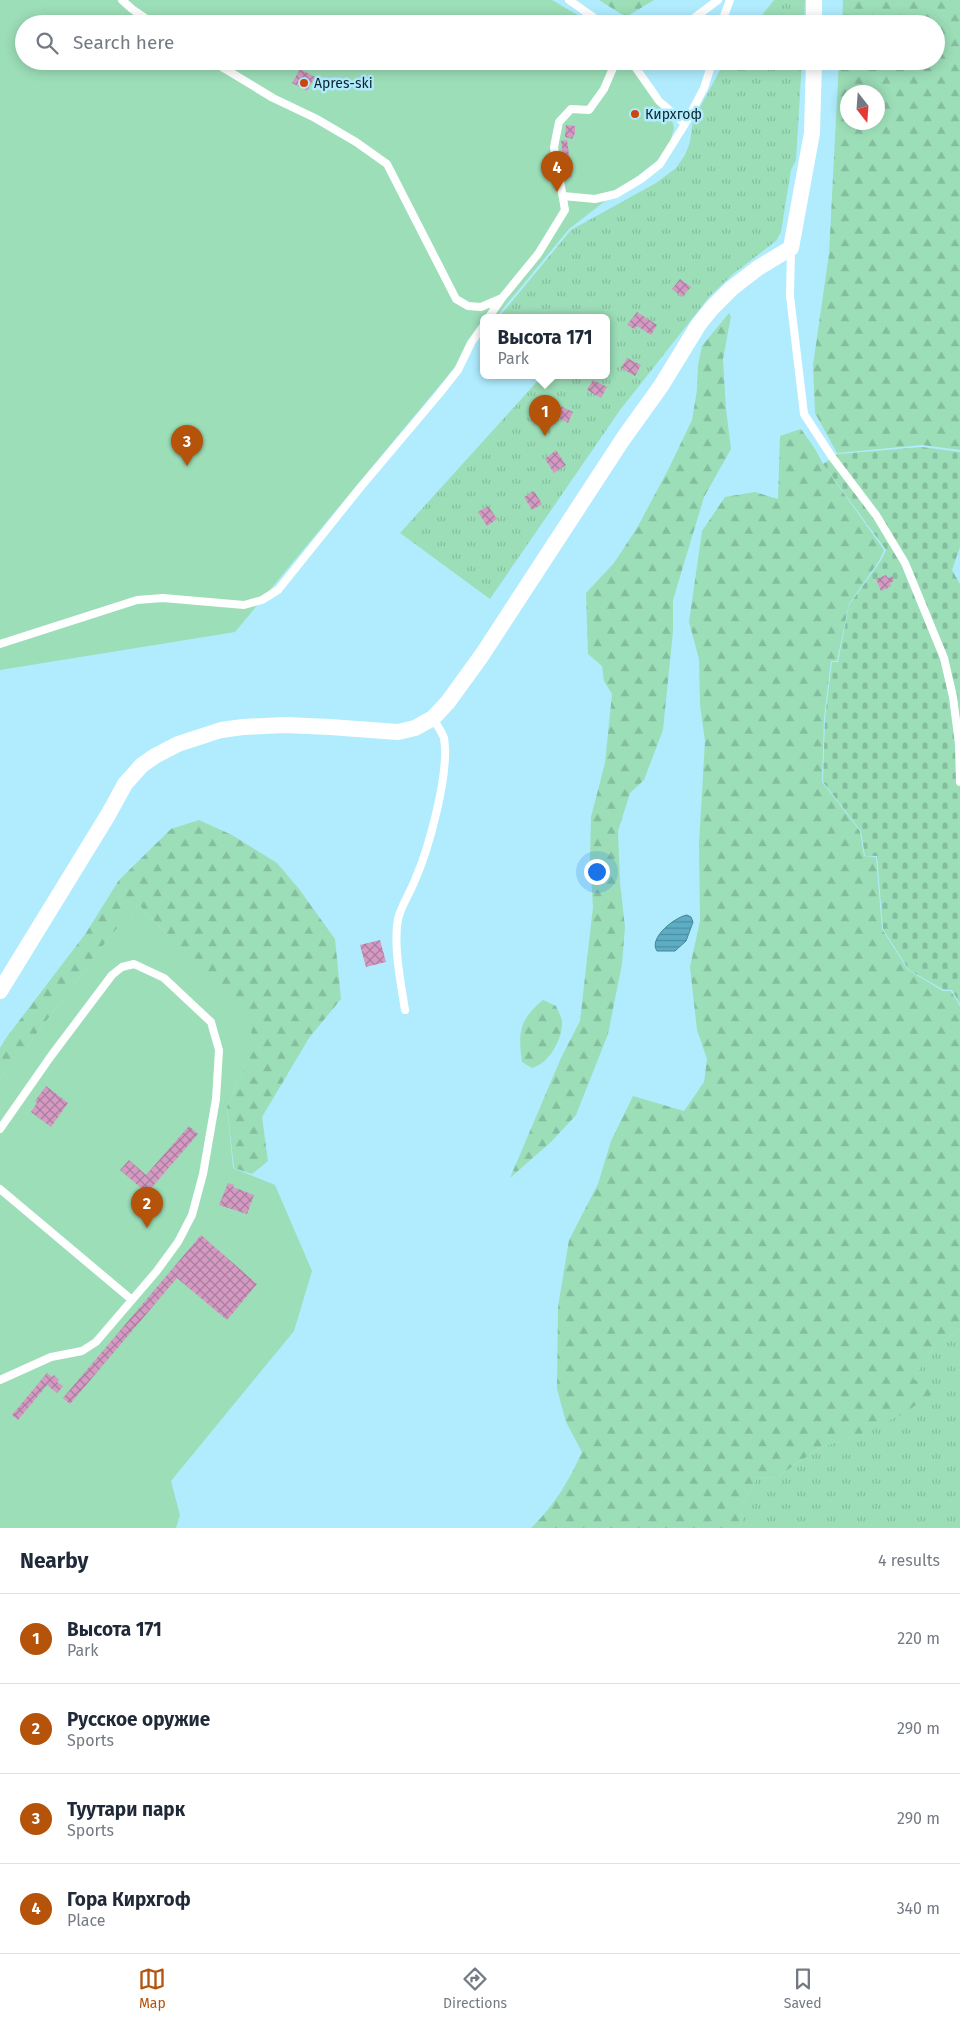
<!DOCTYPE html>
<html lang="en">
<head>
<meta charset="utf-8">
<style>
  :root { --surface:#fff; --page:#f6f6f7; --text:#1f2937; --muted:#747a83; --line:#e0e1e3; --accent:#b45309 }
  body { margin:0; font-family:"Fira Sans",sans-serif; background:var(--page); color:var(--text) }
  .compass { position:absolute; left:840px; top:85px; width:45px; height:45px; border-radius:50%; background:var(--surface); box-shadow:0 2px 12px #0003; rotate:163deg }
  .you { position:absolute; left:596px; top:871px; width:18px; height:18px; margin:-12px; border:4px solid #fff; border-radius:50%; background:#1a73e8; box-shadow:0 0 0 8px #1a73e833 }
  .badge { display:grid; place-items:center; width:32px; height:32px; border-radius:50%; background:var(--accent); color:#fff; font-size:16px; font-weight:700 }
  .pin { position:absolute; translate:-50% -41px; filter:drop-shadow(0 1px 2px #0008) }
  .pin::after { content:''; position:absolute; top:26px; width:18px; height:15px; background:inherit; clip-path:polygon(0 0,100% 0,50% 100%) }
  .popup { position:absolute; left:480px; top:314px; width:130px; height:65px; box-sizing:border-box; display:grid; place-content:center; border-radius:8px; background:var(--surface); filter:drop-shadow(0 1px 4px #0005); font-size:16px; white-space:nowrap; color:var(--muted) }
  .popup b { font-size:19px; color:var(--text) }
  .popup::after { content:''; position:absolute; left:50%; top:100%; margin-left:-10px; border:10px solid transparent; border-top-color:var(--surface) }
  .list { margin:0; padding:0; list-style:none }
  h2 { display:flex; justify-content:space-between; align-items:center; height:65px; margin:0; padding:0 20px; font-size:21px }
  h2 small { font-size:16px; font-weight:400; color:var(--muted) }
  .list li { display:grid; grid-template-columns:32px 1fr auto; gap:15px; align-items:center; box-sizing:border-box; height:90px; padding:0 20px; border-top:1px solid var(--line) }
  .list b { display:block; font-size:19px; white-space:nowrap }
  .list p { margin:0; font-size:16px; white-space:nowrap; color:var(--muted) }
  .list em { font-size:16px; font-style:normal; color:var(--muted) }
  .icon { flex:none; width:28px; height:28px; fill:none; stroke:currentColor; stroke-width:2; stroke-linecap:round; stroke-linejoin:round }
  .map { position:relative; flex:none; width:960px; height:1528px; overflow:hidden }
  .search { position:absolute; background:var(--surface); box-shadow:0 2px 12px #0003; left:15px; right:15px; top:15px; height:55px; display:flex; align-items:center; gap:12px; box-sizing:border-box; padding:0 18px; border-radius:28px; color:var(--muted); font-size:19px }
  .sheet { height:425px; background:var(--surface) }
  nav { display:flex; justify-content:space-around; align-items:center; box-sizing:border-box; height:70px; border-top:1px solid var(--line); background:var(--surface); font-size:14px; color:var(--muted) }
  nav a { display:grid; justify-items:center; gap:2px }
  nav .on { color:var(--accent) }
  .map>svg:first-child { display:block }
  .grass { fill:url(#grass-tufts) }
  .forest { fill:url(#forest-firs); fill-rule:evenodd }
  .cemetery { fill:url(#cemetery-stones) }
  .garden { fill:#9cdeb8 }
  .water { fill:url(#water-rules); stroke:#448596 }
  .building { fill:url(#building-cross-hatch) }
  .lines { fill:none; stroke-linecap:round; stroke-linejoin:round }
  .lane { stroke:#fff; stroke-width:8 }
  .street { stroke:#fff; stroke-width:16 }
  .poi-dot { fill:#cd460f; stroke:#b0ecfe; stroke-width:2 }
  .labels { text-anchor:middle; stroke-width:5; stroke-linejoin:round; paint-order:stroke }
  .poi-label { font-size:14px; fill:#0b242a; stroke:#b0ecfe; text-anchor:start }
</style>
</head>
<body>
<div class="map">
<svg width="960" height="1528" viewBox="0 0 960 1528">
  <defs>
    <pattern id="grass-tufts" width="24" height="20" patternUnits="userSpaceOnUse" patternTransform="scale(1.25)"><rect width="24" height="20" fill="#9cdeb8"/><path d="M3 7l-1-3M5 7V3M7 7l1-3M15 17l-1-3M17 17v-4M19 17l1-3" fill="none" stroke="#85be9e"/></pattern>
    <pattern id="forest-firs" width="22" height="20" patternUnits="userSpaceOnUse" patternTransform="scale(1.25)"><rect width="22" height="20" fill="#9cdeb8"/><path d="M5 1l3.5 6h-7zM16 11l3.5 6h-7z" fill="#85be9e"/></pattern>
    <pattern id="cemetery-stones" width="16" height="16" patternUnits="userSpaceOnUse" patternTransform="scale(1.25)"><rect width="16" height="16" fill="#9cdeb8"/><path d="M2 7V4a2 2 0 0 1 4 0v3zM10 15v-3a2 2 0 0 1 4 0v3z" fill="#85be9e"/></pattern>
    <pattern id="water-rules" width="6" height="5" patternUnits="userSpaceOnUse" patternTransform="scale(1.25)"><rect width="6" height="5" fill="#5daec5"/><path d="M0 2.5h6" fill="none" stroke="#4b8da0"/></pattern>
    <pattern id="building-cross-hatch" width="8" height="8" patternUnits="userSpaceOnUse" patternTransform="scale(1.25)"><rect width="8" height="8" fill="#d49ac2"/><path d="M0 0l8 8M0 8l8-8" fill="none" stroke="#aa7d9e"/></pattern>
  </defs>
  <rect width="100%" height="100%" fill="#b0ecfe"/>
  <path class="grass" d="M 774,0 L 805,0 L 804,24 L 755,24 Z
    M 725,61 L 802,61 L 796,160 L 791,170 L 781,232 L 776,241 L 733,274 L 710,296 L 620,410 L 490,599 L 400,533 L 543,375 L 606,375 L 606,317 L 499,317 L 571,230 L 656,183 L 676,168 L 685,155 L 690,142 L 693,120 Z
    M 960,1329 L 960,1528 L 742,1528 L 741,1507 L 757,1478 L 777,1477 L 821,1447 L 859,1435 L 937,1390 L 912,1380 L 932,1350 Z"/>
  <path class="forest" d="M 599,0 L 654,0 L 626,17 Z
    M 843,0 L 960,0 L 960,450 L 922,445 L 837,453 L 815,413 L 813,365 L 829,254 L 839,61 L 936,61 L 936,24 L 842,24 ZM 848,92 L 878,92 L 878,122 L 848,122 Z
    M 729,313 L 731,316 L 723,359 L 726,409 L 731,449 L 704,497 L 673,600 L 673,631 L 663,730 L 644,780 L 630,793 L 618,831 L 620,883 L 625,927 L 622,964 L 608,1034 L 576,1115 L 552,1141 L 510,1178 L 561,1058 L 580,1021 L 593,907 L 590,858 L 591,817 L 605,763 L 612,694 L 604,681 L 602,666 L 588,654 L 586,593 L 614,563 L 637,528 L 669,468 L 692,420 L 697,390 L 698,365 L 702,346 Z
    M 801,429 L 815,449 L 823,464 L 884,550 L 879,561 L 849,604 L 837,661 L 831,661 L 824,718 L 822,782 L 860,831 L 864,856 L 876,857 L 882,929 L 908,970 L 943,991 L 951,991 L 960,1006 L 960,1329 L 932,1350 L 913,1379 L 938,1390 L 903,1414 L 859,1435 L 821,1447 L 777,1477 L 757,1478 L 741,1507 L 742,1528 L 531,1528 C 554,1506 569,1481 582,1452 L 566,1422 L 557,1389 L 558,1307 L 569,1240 L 598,1184 L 611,1141 L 633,1096 L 684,1111 L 704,1082 L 707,1059 L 697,1030 L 690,967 L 700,921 L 699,844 L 705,741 L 700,705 L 699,659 L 689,622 L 702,531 L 725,497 L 755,492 L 778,499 L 780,436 Z
    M 199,820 L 232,835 L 277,863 L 299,889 L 335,939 L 341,999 L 309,1038 L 262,1117 L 268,1161 L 252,1174 L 234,1168 L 227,1106 L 250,1056 L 173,941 L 139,905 L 111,935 L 32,1040 L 0,1079 L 0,1048 L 6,1038 L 86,933 L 119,880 L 171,829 Z
    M 543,1000 L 556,1006 C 558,1011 561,1016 562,1021 C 563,1039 549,1064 532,1068 L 522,1062 C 518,1032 519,1020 543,1000 Z"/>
  <path class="cemetery" d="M 922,447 L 960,452 L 960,547 L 952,570 L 960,584 L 960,1004 L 952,990 L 944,990 L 909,970 L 883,929 L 877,856 L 865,856 L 861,831 L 823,782 L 825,718 L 832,662 L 838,662 L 849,605 L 880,562 L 886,550 L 823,464 L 838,454 Z"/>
  <path class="garden" d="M 0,0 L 552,0 L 593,24 L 24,24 L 24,61 L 628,61 L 667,103 L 674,128 L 667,153 L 569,229 L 496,317 L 484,317 L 484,332 L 235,632 L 0,670 Z
    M 139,905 C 176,945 216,981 252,1021 L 250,1056 L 227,1106 L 233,1168 L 275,1185 L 312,1271 L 294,1331 L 171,1481 L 180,1515 L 176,1528 L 0,1528 L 0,1079 L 32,1040 L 111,935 Z"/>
  <path class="water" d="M 687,915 L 691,917 L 693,922 L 686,941 L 675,951 L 657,951 C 648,938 675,917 687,915 Z"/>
  <path class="building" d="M 300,69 L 315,77 L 307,91 L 292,83 Z
    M 566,125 L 575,126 L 575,133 L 572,139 L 565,137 Z
    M 567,140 L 572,177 L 566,178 L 561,141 Z
    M 680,279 L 691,287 L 682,297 L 672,289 Z
    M 637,312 L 657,325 L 651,335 L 637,326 L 634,329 L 627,325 Z
    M 627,358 L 641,365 L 635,376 L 621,368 Z
    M 593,380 L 607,387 L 601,398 L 587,390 Z
    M 559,405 L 573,412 L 568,423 L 554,415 Z
    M 556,450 L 566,465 L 554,473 L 545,459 Z
    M 534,491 L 542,504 L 532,510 L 524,497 Z
    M 488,506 L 497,519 L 487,526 L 478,512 Z
    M 886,575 L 888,578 L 892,576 L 894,581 L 890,583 L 891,586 L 881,591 L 876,579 Z
    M 380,940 L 386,962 L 366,967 L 360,945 Z
    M 46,1086 L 68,1103 L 51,1127 L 31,1112 L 37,1103 L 35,1101 Z
    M 189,1126 L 198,1134 L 147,1193 L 120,1170 L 129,1160 L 146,1175 Z
    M 228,1183 L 234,1185 L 233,1187 L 254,1195 L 247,1214 L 219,1205 Z
    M 201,1235 L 257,1284 L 227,1320 L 177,1278 L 70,1404 L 63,1398 Z
    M 47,1373 L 52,1377 L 54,1375 L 59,1380 L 57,1382 L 63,1386 L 57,1393 L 47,1385 L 18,1420 L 12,1415 Z"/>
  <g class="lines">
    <path class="lane" d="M 122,0 L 132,9 L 154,24
      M 569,0 L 603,24
      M 686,24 L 718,0
      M 721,24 L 730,0
      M 212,61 L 273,98 L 315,118 L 356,142 L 387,164 L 456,299 L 468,306 L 481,307 L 502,298 L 538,254 L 565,210 L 554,147 L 559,122 L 571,109 L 589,110 L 604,89 L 616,61
      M 631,61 L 659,101 L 685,124 L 704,88 L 711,66 L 708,61
      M 563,196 L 595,199 L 616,194 L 641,179 L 660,164 L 685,124
      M 791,250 L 790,296 L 804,414 L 832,457 L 876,515 L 905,563 L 944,658 L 953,697 L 959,744 L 960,782
      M 489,317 L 502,298
      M 0,644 L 137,600 L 163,598 L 244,605 L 262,600 L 278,590 L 359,489 L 439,394 L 458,370 L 471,343 L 484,325
      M 405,1010 C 401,984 393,945 398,919 C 401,906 410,893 415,880 C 429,848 450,772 444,738 C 442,732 436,724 433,718
      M 0,1129 L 51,1056 L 112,975 L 122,967 L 134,964 L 164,978 L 211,1022 L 219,1050 L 216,1099 L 203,1174 L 192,1215 L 178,1242 L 156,1272 L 96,1342 L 82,1351 L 51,1357 L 0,1380
      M 0,1189 L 132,1300"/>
    <path class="street" d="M 814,0 L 814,24
      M 0,991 L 108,815 L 125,784 L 142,765 L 155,756 L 178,744 L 221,730 L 243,727 L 285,725 L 330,727 L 398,732 L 415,728 L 433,718 L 448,702 L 482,655 L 623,439 L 661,386 L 699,324 L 712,308 L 732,288 L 758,268 L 791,248 L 812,133 L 814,61"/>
  </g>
  <g class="poi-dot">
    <circle cx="304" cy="83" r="5"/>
    <circle cx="635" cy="114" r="5"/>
  </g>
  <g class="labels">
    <g class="poi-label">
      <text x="314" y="88">Apres-ski</text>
      <text x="645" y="119">Кирхгоф</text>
    </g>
  </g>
</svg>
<svg class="compass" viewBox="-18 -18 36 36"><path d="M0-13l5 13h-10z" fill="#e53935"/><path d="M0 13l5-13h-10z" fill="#747a83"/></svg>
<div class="you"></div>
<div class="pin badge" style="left:545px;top:436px">1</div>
<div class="popup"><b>Высота 171</b>Park</div>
<div class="pin badge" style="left:147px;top:1228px">2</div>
<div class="pin badge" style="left:187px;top:466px">3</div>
<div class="pin badge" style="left:557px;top:192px">4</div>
<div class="search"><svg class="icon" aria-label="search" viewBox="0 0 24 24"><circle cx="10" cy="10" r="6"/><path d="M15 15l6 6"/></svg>Search here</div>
</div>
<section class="sheet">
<h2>Nearby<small>4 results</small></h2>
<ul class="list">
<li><span class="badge">1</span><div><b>Высота 171</b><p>Park</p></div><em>220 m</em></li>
<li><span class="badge">2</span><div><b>Русское оружие</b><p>Sports</p></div><em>290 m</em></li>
<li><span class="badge">3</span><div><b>Туутари парк</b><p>Sports</p></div><em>290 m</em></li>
<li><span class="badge">4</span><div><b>Гора Кирхгоф</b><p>Place</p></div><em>340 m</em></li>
</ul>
</section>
<nav>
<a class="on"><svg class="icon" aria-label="map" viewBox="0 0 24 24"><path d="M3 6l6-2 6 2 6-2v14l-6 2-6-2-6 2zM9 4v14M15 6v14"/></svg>Map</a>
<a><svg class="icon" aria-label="directions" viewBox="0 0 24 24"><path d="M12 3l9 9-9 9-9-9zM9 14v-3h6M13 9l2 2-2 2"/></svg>Directions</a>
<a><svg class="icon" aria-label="saved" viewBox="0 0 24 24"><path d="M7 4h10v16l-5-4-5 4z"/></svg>Saved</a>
</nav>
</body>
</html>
